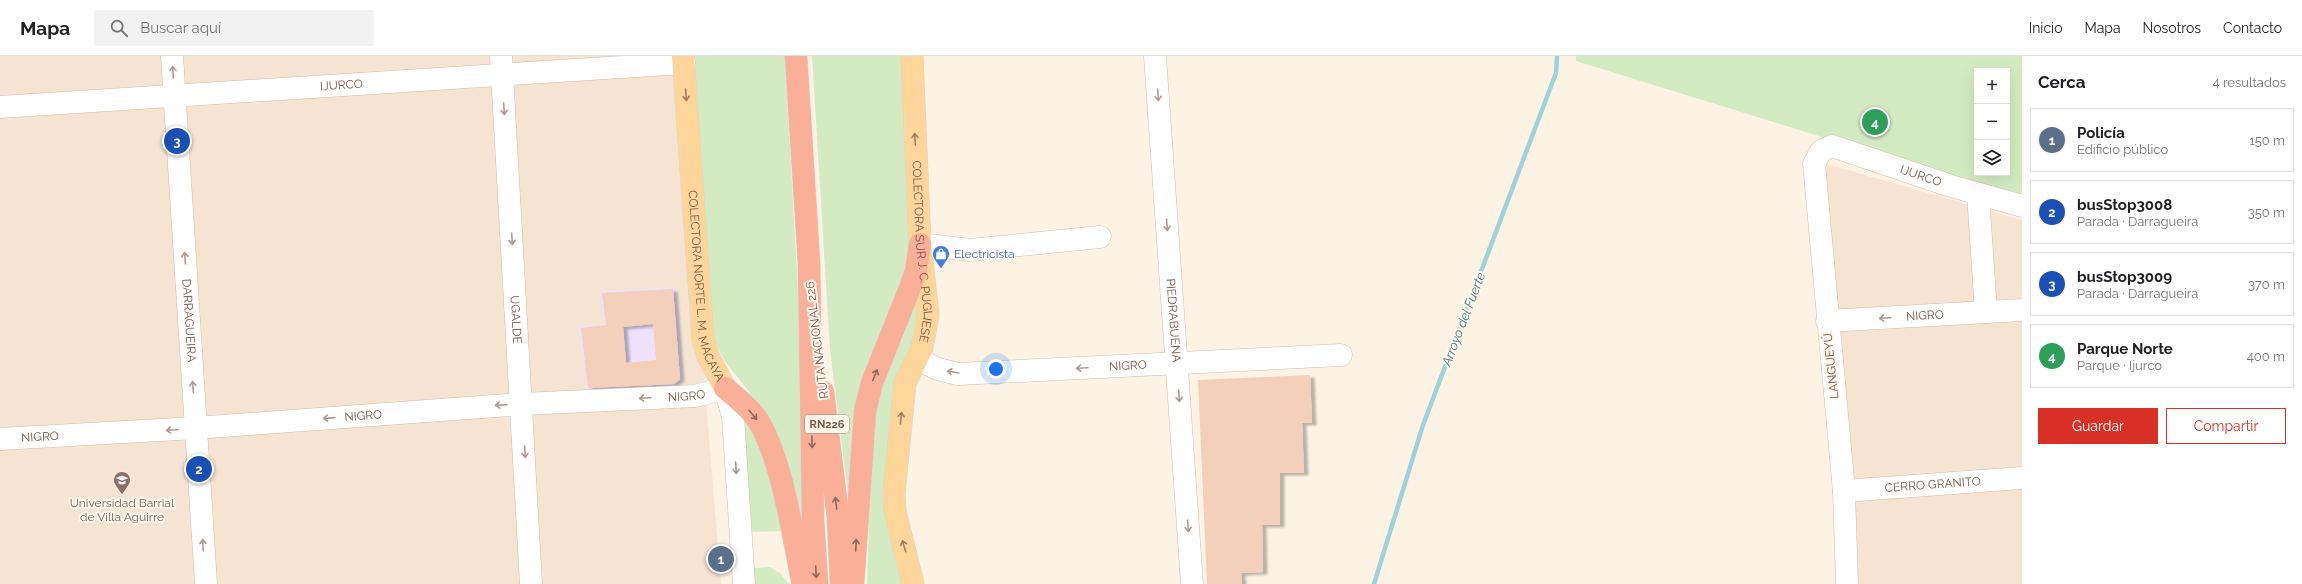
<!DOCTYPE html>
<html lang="es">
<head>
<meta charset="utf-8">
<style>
  :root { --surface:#fff; --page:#f2f2f2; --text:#202124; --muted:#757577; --line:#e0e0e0; --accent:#d93025 }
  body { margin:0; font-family:Raleway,sans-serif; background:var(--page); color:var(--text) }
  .controls { position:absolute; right:12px; top:12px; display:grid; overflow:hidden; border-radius:0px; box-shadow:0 4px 16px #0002 }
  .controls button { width:36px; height:36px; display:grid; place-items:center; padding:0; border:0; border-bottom:1px solid var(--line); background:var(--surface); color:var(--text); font:20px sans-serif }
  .you { position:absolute; left:996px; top:313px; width:14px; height:14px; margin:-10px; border:3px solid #fff; border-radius:50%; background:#1a73e8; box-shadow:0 0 0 6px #1a73e833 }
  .badge { display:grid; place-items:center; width:26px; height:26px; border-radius:50%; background:var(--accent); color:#fff; font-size:13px; font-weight:700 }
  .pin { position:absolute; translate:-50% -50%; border:2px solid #fff; box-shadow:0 1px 4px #0006 }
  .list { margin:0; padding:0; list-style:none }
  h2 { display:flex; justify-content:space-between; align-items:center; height:52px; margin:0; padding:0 16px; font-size:17px }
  h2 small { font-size:13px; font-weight:400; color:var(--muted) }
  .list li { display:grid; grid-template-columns:26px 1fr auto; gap:12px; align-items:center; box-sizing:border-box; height:64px; margin:0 8px 8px; padding:0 8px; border:1px solid var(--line); border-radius:0px }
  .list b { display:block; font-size:15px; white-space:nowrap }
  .list p { margin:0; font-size:13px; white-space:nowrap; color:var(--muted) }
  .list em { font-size:13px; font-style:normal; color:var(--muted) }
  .actions { display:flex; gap:8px; padding:12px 16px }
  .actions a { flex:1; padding:9px 0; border:1px solid var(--accent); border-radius:0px; text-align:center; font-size:14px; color:var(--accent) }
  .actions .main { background:var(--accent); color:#fff }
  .icon { flex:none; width:22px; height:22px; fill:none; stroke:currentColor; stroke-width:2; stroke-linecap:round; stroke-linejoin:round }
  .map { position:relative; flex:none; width:2022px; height:528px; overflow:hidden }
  header { display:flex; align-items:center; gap:24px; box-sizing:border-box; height:56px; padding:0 20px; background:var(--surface); border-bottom:1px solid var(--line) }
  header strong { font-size:19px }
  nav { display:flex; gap:22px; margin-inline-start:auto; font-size:14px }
  .search { width:280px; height:36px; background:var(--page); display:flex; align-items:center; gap:10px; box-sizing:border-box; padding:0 14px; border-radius:0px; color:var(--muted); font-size:15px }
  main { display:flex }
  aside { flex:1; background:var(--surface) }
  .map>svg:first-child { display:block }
  .residential { fill:#f5e4d2 }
  .education { fill:#f0e1fa }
  .green { fill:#d4ebc2; fill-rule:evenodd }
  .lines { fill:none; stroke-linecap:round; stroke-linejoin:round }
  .stream { stroke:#9ed3da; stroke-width:4.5 }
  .building { fill:#f4d0bb; fill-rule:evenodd; filter:url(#shadow) }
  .minor-casing { stroke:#d1bcad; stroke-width:23 }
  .major-casing { stroke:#dcd3d0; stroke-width:23 }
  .highway-casing { stroke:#dcd3d0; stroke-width:23 }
  .minor { stroke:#fff; stroke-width:22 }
  .major { stroke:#fed69b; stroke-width:22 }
  .highway { stroke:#faaf99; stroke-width:22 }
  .oneway { stroke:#ad9a92 }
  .oneway2 { stroke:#a07d62 }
  .oneway3 { stroke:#916959 }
  .labels { text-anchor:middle; stroke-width:4; stroke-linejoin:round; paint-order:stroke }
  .shield { fill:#fff7ec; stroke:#a0877a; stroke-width:1 }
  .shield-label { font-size:11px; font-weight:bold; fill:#775749 }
  .street-label { font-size:12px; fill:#775749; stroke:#fff7ec }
  .shop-label { font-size:12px; fill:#366cbe; stroke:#fff7ec; text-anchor:start }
  .education-label { font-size:12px; fill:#785e54; stroke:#fff7ec }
  .water-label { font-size:13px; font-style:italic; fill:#3f7b84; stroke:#fff7ec }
</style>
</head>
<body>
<header>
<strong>Mapa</strong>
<div class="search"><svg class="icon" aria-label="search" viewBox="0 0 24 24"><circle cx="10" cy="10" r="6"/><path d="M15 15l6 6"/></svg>Buscar aquí</div>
<nav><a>Inicio</a><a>Mapa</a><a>Nosotros</a><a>Contacto</a></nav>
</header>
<main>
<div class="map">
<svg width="2022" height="528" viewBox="0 0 2022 528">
  <defs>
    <filter id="shadow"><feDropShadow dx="4.5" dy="2.5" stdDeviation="1" flood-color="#0004"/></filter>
  </defs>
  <rect width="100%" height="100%" fill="#fdf3e4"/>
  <path class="residential" d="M 0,0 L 678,0 L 721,528 L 0,528 Z
    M 1823,107 L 2022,164 L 2022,528 L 1853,528 Z"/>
  <path class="education" d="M 676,231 L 683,323 L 674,332 L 587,336 L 578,269 L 604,268 L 599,235 Z"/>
  <path class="green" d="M 694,0 L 785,0 L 799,253 L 800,364 L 806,502 L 764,355 L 724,304 L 714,285 Z
    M 812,0 L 905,0 L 912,144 L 909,202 L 850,454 L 830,294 Z
    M 1576,0 L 2022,0 L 2022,143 L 1576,5 ZM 1977,15 L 2007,15 L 2007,117 L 1977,117 Z
    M 918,244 L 920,256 L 912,293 L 903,305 L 895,325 L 888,422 L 906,528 L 867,528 L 872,367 L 886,317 L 903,282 L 913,251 Z
    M 749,364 L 759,378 L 783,475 L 752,476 L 743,367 Z
    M 770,511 L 781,518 L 789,528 L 755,528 L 754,512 Z"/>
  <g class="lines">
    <path class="stream" d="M 1374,528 L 1423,369 L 1556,17 L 1557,0"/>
  </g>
  <path class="building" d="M 673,233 L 680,323 L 674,328 L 588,332 L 581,272 L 606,269 L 602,237 ZM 653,268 L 656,304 L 626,307 L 623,271 Z
    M 1310,319 L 1312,367 L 1302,367 L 1304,417 L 1280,417 L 1280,469 L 1262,469 L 1263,516 L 1241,517 L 1242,528 L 1207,528 L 1198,324 Z"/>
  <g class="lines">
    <defs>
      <g id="minor">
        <path id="s1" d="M 172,0 L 206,528"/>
        <path id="s2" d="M 501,0 L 531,528"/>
        <path id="s3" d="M 1155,0 L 1192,528"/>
        <path id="s4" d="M 0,51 L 684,7"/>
        <path d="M 1978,138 L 1986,256"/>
        <path d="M 920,188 L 970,194 L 1100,181"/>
        <path id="s5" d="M 1827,265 L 2022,254"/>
        <path id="s6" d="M 917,303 L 938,313 L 958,318 L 1341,299"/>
        <path id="s7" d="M 0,383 L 196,372 L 522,348 L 695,340 L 725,332 L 733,361 L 744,528"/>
        <path id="s8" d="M 1844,435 L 2022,422"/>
        <path id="s9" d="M 1847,528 L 1844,435 L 1814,108 L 1821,95 L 1832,90 L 1951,130 L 2022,150"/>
      </g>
      <g id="major">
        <path id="s10" d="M 683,0 L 703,284 L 708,300 L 725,332"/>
        <path id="s11" d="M 912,0 L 920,188 L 928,259 L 922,292 L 905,327 L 894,437 L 895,455 L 913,528"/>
      </g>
      <path id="highway" d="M 796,0 L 809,207 L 813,464 L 817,528
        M 725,332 C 737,342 751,353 759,366 C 783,407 793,481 803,528
        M 823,336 L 838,461 L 841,526
        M 853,528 L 865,355 L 872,327 L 910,232 L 916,215 L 920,188"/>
    </defs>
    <use href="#minor" class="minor-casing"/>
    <use href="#major" class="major-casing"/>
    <use href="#highway" class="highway-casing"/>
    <use href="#minor" class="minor"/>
    <use href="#major" class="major"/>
    <use href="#highway" class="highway"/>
  </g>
  <defs><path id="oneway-shaft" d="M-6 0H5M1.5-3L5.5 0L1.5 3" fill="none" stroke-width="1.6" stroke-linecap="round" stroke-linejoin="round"/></defs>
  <g class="oneway">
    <use href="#oneway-shaft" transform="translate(173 16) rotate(-93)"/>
    <use href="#oneway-shaft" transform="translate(1158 39) rotate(86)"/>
    <use href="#oneway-shaft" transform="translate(504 53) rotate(86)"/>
    <use href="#oneway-shaft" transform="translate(1167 169) rotate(86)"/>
    <use href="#oneway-shaft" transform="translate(512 183) rotate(86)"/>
    <use href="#oneway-shaft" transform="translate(185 202) rotate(-94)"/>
    <use href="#oneway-shaft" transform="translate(1885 262) rotate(177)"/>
    <use href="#oneway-shaft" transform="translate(1082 312) rotate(177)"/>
    <use href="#oneway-shaft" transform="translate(953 316) rotate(-171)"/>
    <use href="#oneway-shaft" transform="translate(193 331) rotate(-94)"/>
    <use href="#oneway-shaft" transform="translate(1179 340) rotate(86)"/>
    <use href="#oneway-shaft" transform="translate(645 342) rotate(177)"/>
    <use href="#oneway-shaft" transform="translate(501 349) rotate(176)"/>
    <use href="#oneway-shaft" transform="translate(329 362) rotate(176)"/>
    <use href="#oneway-shaft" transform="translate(172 374) rotate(177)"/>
    <use href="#oneway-shaft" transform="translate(525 396) rotate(87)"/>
    <use href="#oneway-shaft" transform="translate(736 412) rotate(86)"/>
    <use href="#oneway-shaft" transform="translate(1188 470) rotate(86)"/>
    <use href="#oneway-shaft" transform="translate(203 489) rotate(-93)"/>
  </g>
  <g class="oneway2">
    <use href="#oneway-shaft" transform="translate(686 39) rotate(86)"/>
    <use href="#oneway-shaft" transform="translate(915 83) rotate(-93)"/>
    <use href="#oneway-shaft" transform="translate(901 362) rotate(-85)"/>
    <use href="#oneway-shaft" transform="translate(904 490) rotate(-107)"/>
  </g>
  <g class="oneway3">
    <use href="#oneway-shaft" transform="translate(875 319) rotate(-68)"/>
    <use href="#oneway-shaft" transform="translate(753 359) rotate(50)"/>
    <use href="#oneway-shaft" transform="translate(812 386) rotate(89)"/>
    <use href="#oneway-shaft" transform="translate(836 447) rotate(-97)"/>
    <use href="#oneway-shaft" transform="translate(856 489) rotate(-87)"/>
    <use href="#oneway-shaft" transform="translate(816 516) rotate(87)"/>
  </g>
  <defs>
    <symbol id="shop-pin" viewBox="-11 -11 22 30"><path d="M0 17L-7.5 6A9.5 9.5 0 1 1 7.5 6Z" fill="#3f7fe0" stroke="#fff7ec"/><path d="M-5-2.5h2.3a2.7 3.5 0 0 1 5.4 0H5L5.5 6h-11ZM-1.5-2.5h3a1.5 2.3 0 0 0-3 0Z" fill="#fff"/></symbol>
    <symbol id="school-pin" viewBox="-11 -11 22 30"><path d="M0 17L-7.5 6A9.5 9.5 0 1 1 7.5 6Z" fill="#8d6e63" stroke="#fff7ec"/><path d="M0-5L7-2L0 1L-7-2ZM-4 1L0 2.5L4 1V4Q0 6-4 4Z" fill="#fff"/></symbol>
  </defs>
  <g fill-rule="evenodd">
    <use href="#shop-pin" x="931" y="188" width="20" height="27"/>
    <use href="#school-pin" x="112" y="414" width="20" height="27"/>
  </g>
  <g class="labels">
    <rect class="shield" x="805" y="359" width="44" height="18" rx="3"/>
    <g class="shield-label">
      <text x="827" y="372">RN226</text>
    </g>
    <g class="street-label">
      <text dy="4" stroke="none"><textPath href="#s4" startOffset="342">IJURCO</textPath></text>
      <text dy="4" stroke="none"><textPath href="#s9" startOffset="542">IJURCO</textPath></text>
      <text dy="4" stroke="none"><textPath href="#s11" startOffset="196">COLECTORA SUR J. C. PUGLIESE</textPath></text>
      <text dy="4" stroke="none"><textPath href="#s10" startOffset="232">COLECTORA NORTE L. M. MACAYA</textPath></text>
      <text dy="4" stroke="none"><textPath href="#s5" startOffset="98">NIGRO</textPath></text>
      <text dy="4" stroke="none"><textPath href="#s1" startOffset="265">DARRAGUEIRA</textPath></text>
      <text dy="4" stroke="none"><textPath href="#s2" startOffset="264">UGALDE</textPath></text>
      <text dy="4" stroke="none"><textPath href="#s3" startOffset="265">PIEDRABUENA</textPath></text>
      <text transform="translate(817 284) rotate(-97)" y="4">RUTA NACIONAL 226</text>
      <text dy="4" stroke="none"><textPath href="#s6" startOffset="214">NIGRO</textPath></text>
      <text transform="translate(1831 310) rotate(-96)" y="4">LANGUEYÚ</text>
      <text dy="4" stroke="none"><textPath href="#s7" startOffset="688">NIGRO</textPath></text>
      <text dy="4" stroke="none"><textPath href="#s7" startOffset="364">NIGRO</textPath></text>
      <text dy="4" stroke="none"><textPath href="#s7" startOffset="40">NIGRO</textPath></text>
      <text dy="4" stroke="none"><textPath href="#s8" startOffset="89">CERRO GRANITO</textPath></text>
    </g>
    <g class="shop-label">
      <text x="954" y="202">Electricista</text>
    </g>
    <g class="education-label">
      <text x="122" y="451">Universidad Barrial<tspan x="122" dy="14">de Villa Aguirre</tspan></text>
    </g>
    <g class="water-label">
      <text transform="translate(1463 263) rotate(-69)" y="5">Arroyo del Fuerte</text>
    </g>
  </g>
</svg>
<div class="controls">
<button>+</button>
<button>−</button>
<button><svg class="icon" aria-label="layers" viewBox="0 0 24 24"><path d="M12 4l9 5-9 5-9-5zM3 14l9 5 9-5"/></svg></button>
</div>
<div class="you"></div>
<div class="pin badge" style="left:721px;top:503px;background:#5c6f8a">1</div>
<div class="pin badge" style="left:199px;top:413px;background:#1a4fb4">2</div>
<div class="pin badge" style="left:177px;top:85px;background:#1a4fb4">3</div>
<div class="pin badge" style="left:1875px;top:66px;background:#2e9e5b">4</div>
</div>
<aside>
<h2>Cerca<small>4 resultados</small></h2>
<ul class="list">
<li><span class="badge" style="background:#5c6f8a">1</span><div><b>Policía</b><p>Edificio público</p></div><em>150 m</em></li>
<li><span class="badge" style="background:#1a4fb4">2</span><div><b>busStop3008</b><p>Parada · Darragueira</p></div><em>350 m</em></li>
<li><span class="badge" style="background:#1a4fb4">3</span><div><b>busStop3009</b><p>Parada · Darragueira</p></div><em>370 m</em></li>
<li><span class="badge" style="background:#2e9e5b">4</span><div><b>Parque Norte</b><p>Parque · Ijurco</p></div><em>400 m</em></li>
</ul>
<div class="actions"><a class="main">Guardar</a><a>Compartir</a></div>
</aside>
</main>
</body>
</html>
